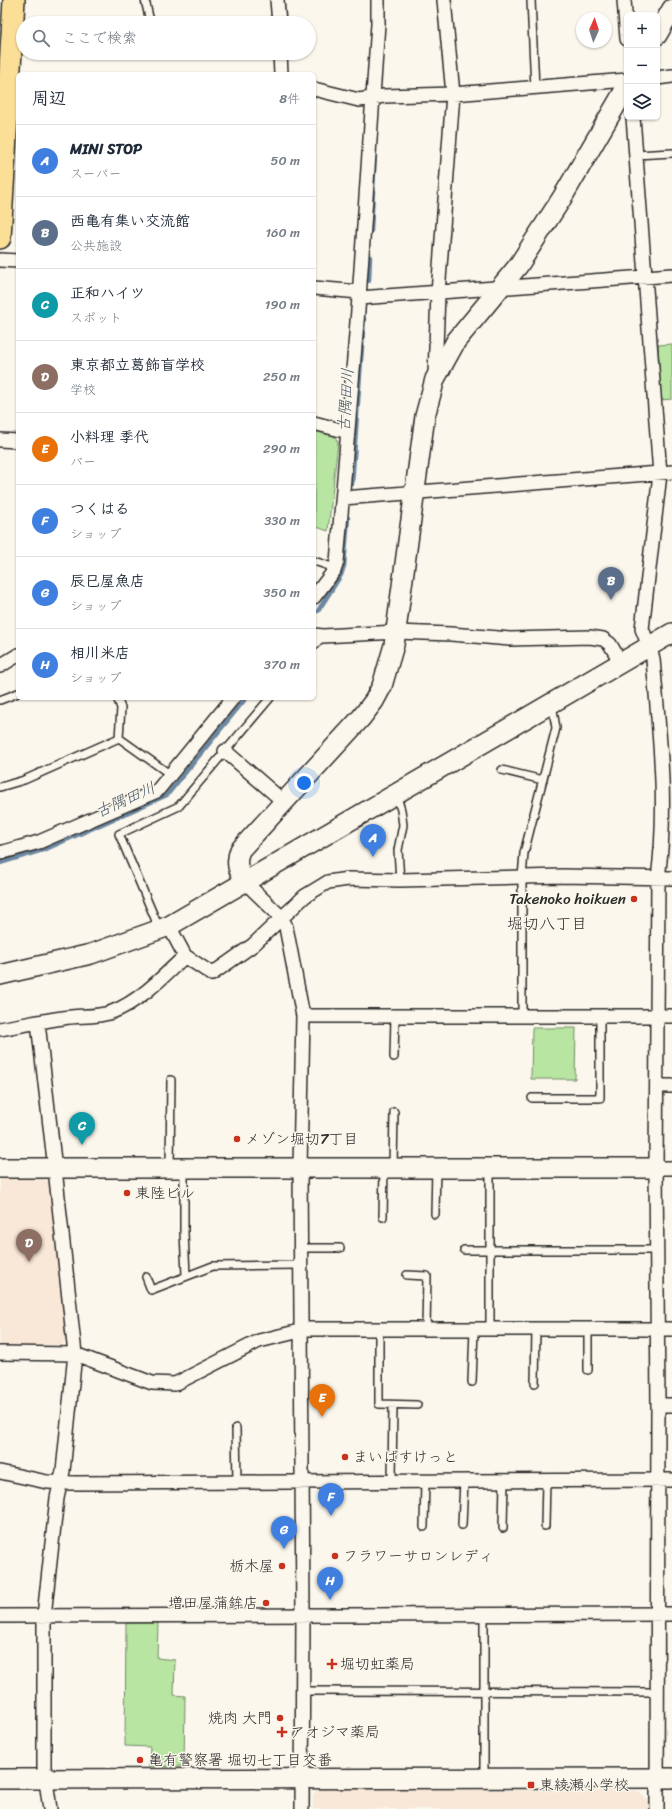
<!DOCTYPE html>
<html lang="ja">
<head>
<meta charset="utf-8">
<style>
  :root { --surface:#fff; --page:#f2f2f3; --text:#1f2937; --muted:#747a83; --line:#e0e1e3; --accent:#1a73e8 }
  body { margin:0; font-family:Sriracha,"Klee One",sans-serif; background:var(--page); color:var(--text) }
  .controls { position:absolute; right:12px; top:12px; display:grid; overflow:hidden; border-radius:6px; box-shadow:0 1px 3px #0004 }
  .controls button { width:36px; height:36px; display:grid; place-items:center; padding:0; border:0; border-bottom:1px solid var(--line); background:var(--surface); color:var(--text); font:20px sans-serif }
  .compass { position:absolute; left:576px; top:12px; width:36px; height:36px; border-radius:50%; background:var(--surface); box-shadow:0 1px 3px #0004; rotate:3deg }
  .you { position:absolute; left:304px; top:783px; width:14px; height:14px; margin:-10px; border:3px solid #fff; border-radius:50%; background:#1a73e8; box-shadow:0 0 0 6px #1a73e833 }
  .badge { display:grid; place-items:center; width:26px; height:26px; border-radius:50%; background:var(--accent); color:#fff; font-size:13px; font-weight:700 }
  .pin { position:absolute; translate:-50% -33px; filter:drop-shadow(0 1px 2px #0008) }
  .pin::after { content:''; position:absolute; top:21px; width:14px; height:12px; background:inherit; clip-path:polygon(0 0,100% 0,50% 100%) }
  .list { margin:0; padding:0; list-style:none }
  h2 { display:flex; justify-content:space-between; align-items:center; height:52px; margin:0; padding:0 16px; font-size:17px }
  h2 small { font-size:13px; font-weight:400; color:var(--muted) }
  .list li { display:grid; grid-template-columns:26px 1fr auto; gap:12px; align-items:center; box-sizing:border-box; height:72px; padding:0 16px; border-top:1px solid var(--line) }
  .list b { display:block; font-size:15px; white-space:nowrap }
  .list p { margin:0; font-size:13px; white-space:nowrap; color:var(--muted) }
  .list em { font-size:13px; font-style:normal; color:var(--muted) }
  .icon { flex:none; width:22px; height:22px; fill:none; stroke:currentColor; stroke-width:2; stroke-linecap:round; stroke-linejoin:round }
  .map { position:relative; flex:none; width:672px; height:1809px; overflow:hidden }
  .search { position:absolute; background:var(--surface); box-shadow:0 1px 3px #0004; left:16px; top:16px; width:300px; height:44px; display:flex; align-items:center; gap:10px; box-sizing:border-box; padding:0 14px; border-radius:22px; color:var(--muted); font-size:15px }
  .panel { position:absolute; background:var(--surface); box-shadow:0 1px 3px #0004; left:16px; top:72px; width:300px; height:628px; border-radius:6px }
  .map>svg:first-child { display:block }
  .built { fill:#f9e7d7 }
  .green { fill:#b9e5a2; stroke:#728866 }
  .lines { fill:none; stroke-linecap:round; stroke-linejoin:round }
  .stream { stroke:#6c88a2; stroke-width:4.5 }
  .lane-casing { stroke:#2b2b2b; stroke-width:10 }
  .street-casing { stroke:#2b2b2b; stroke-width:16 }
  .secondary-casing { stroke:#2b2b2b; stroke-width:22 }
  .primary-casing { stroke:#2b2b2b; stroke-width:24 }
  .lane { stroke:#fbf7ec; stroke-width:7 }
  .street { stroke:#fbf7ec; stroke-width:13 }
  .secondary { stroke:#fbf7ec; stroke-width:19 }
  .primary { stroke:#fbdf96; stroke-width:21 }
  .poi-dot { fill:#c8321e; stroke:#fbf7ec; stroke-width:1.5 }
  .labels { text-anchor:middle; stroke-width:3; stroke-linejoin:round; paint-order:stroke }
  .poi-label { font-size:15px; fill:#2b2b2b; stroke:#fbf7ec; text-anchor:start }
  .water-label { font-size:16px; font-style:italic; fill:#4b5a67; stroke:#fbf7ec }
  .neighbourhood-label { font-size:16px; fill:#2b2b2b; stroke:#fbf7ec }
</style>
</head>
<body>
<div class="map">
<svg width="672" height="1809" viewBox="0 0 672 1809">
  <rect width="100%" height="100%" fill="#fbf7ec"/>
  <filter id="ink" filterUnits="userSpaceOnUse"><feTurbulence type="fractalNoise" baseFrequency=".025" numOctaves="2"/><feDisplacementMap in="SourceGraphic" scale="8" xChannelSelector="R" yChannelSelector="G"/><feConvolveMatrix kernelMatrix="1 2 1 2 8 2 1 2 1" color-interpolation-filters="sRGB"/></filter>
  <g filter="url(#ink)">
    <path class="built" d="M 43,1178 L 50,1183 L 66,1341 L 61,1345 L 0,1347 L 0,1179 Z
      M 318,1789 L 637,1791 L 649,1801 L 649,1809 L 313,1809 L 313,1795 Z"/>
    <path class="green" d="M 672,344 L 672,399 L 661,400 L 658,345 Z
      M 314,431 L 334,436 L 338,442 L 328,531 L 314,526 Z
      M 532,1028 L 576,1028 L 575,1079 L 531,1079 Z
      M 126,1623 L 158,1623 L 157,1658 L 175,1660 L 174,1695 L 185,1696 L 184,1766 L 149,1767 L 150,1747 L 125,1746 Z"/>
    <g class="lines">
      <path class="stream" d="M 371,231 L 375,153
        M 369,281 L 370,257
        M 352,484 L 364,319
        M 318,611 L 341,575 L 344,566 L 348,518
        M 0,863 L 46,849 L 167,795 L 246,698"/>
      <defs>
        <path id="lane" d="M 145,0 L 149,17
          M 531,0 L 535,88
          M 636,155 L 672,153
          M 314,561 L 335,568
          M 314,646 L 323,636
          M 0,700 L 18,693
          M 119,738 L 171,775
          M 502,770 L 543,780
          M 0,787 L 24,780 L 119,738 L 121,708 L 117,698
          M 396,794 L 401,810 L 403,825 L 398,850 L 400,880
          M 159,928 L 119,834 L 179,806 L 270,698
          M 522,1015 L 522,877 L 524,853 L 556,728 L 552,704
          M 394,1057 L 395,1016
          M 532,1098 L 600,1098 L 600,1015
          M 393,1167 L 394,1112
          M 170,1168 L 171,1080
          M 490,1169 L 490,1329
          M 184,1170 L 184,1233 L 186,1275
          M 435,1214 L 436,1168
          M 383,1217 L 384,1169
          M 301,1248 L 340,1248
          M 464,1250 L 657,1250
          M 407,1275 L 427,1276 L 426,1329
          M 146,1277 L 151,1290 L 213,1266 L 301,1265
          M 379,1329 L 379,1404 L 417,1405
          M 588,1370 L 588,1329
          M 472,1382 L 474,1330
          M 535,1383 L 536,1329
          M 236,1428 L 237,1482
          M 392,1480 L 393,1405
          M 462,1525 L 464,1480
          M 545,1526 L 546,1480
          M 424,1527 L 425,1480
          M 503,1528 L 504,1480
          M 484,1614 L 484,1778
          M 303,1691 L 657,1692"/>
        <path id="street" d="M 277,0 L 279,23
          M 624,0 L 627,39
          M 280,53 L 281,74
          M 657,78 L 672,76
          M 314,89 L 359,100 L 384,96 L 453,94 L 627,80
          M 633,117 L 660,474 L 642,629 L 649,646 L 653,659 C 659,732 668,805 658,878 L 656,1168 L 658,1405 L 657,1809
          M 0,260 L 18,261
          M 314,288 L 359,292
          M 359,298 L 672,275
          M 435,375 L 438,293 L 453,94 L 444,0
          M 314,423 L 348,432
          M 0,440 L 18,441
          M 343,498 L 672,472
          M 314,597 L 334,571 L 337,562 L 359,298 L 378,24 L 378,0
          M 314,635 L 323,636 L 396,632 L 451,634 L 510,639 L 590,637 L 603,639 L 610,644 L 621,663
          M 0,666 L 18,655
          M 225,751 L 284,802
          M 0,853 L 39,842 L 157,791 L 233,698
          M 245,882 L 282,918 L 286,927 L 303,1016 L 300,1168 L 303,1615 L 302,1809
          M 185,956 L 212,974 L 253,945 L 305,896 L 328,882 L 348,879 L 400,880 L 562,876 L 672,878
          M 303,1016 L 672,1016
          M 38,1023 L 55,1169 L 75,1354 L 63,1471 L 57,1498 L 44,1616 L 44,1767 L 50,1809
          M 0,1029 C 21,1025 42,1021 63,1018 C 80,1015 96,1018 112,1012 C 139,1002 164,976 185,956 L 169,926
          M 657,1086 L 672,1086
          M 656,1168 L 672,1168
          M 0,1353 L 75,1354 L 152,1383 L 175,1384 L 259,1341 L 308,1329 L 672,1329
          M 658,1405 L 672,1405
          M 0,1472 L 47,1482 L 76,1483 L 672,1480
          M 0,1616 L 672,1614"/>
        <path id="secondary" d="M 657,35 L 672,9
          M 245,882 C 238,870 235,863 240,850 L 361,718 L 374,701 L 382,686 L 394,645 L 425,416 L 435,379 L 456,341 L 518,266 L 562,198 L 627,86
          M 0,975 L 91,954 L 169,926 L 672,633
          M 0,1168 L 656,1168
          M 0,1779 L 672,1778"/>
        <path id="primary" d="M 0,238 L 14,0"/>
      </defs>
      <use href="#lane" class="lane-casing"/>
      <use href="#street" class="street-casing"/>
      <use href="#secondary" class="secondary-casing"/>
      <use href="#primary" class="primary-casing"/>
      <use href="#lane" class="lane"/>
      <use href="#street" class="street"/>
      <use href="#secondary" class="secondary"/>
      <use href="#primary" class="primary"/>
    </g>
  </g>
  <g class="poi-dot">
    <circle cx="634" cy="899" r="4"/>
    <circle cx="237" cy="1139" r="4"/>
    <circle cx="127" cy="1193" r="4"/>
    <circle cx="345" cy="1457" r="4"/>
    <circle cx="335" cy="1556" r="4"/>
    <circle cx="282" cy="1566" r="4"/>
    <circle cx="266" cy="1603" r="4"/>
    <path d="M330 1658h4v4h4v4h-4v4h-4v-4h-4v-4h4z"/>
    <circle cx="280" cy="1718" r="4"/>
    <path d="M280 1726h4v4h4v4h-4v4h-4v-4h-4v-4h4z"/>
    <circle cx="140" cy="1760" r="4"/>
    <rect x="527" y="1781" width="8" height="8" rx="2"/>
  </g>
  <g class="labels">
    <g class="poi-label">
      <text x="626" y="904" text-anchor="end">Takenoko hoikuen</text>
      <text x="245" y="1144">メゾン堀切7丁目</text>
      <text x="135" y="1198">東陸ビル</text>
      <text x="353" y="1462">まいばすけっと</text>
      <text x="343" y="1561">フラワーサロンレディ</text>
      <text x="274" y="1571" text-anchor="end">栃木屋</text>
      <text x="258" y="1608" text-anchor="end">増田屋蒲鉾店</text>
      <text x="340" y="1669">堀切虹薬局</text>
      <text x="272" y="1723" text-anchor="end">焼肉 大門</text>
      <text x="290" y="1737">アオジマ薬局</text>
      <text x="148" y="1765">亀有警察署 堀切七丁目交番</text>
      <text x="539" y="1790">東綾瀬小学校</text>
    </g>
    <g class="water-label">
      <text transform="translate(345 400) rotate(-86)" y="6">古隅田川</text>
      <text transform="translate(125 799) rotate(-24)" y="6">古隅田川</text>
    </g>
    <g class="neighbourhood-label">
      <text x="547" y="929">堀切八丁目</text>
    </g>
  </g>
</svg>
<div class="controls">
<button>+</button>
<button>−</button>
<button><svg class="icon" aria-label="layers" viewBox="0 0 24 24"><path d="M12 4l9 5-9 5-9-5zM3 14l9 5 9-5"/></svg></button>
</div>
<svg class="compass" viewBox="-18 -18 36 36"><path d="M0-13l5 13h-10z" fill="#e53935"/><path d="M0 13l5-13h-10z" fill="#747a83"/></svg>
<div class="you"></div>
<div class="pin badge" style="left:373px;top:857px;background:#3f7fe0">A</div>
<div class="pin badge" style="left:611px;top:600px;background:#5c6f8a">B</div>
<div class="pin badge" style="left:82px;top:1145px;background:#0f9aa8">C</div>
<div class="pin badge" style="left:29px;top:1262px;background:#8d6e63">D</div>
<div class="pin badge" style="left:322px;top:1417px;background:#e8710a">E</div>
<div class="pin badge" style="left:331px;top:1516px;background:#3f7fe0">F</div>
<div class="pin badge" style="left:284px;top:1549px;background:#3f7fe0">G</div>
<div class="pin badge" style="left:330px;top:1600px;background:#3f7fe0">H</div>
<div class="search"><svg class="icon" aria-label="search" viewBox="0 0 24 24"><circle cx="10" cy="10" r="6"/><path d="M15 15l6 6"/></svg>ここで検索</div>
<section class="panel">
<h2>周辺<small>8件</small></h2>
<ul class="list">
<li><span class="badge" style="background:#3f7fe0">A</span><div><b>MINI STOP</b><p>スーパー</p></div><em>50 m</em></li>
<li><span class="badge" style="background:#5c6f8a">B</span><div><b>西亀有集い交流館</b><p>公共施設</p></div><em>160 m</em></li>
<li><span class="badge" style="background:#0f9aa8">C</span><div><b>正和ハイツ</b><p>スポット</p></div><em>190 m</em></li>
<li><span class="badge" style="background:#8d6e63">D</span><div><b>東京都立葛飾盲学校</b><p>学校</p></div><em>250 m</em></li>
<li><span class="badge" style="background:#e8710a">E</span><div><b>小料理 季代</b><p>バー</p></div><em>290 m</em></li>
<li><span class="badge" style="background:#3f7fe0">F</span><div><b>つくはる</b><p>ショップ</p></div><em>330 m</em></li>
<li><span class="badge" style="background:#3f7fe0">G</span><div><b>辰巳屋魚店</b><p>ショップ</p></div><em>350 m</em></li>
<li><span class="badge" style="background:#3f7fe0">H</span><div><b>相川米店</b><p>ショップ</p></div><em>370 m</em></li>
</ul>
</section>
</div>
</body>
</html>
